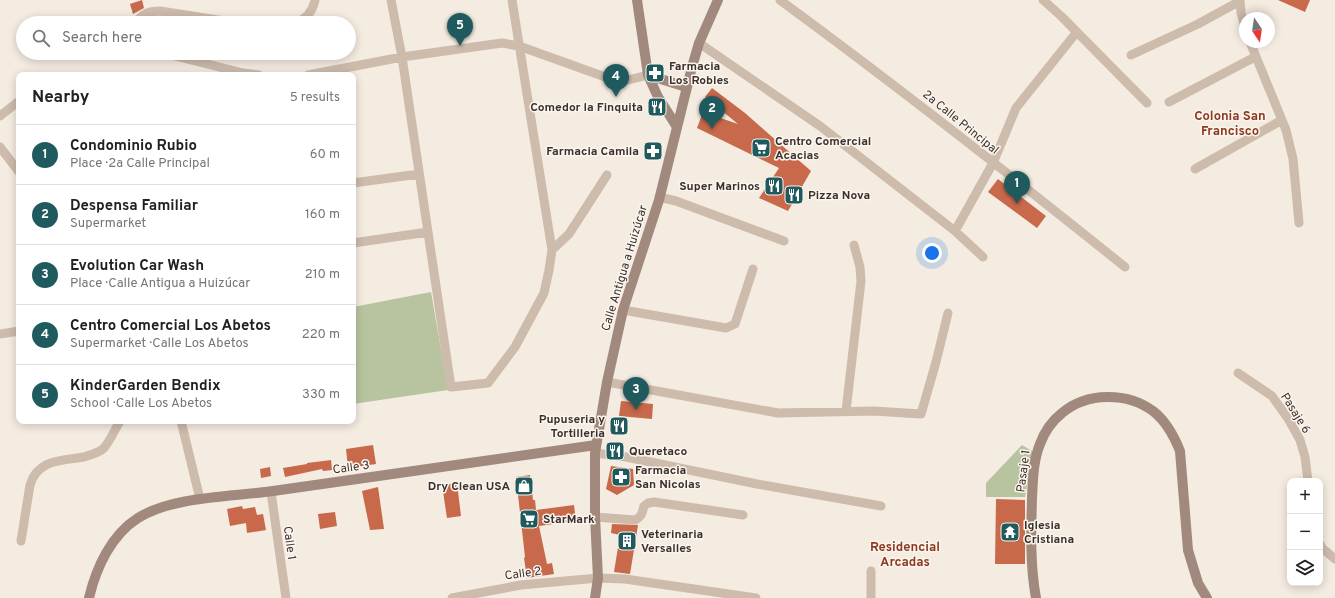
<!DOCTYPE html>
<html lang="en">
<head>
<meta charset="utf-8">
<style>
  :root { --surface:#fff; --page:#f6f6f6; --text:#202124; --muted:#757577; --line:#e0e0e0; --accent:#1f5a5e }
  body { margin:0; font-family:Overpass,sans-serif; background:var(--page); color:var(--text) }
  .controls { position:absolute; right:12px; bottom:12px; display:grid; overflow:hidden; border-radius:8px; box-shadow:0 2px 10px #0003 }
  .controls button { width:36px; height:36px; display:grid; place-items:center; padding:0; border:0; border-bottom:1px solid var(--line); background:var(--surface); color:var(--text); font:20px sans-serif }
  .compass { position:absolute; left:1239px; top:12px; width:36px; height:36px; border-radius:50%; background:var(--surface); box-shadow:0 2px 10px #0003; rotate:167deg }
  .you { position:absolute; left:932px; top:253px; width:14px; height:14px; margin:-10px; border:3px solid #fff; border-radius:50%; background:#1a73e8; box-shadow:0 0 0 6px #1a73e833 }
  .badge { display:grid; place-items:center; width:26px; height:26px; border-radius:50%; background:var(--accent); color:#fff; font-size:13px; font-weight:700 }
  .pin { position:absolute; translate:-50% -33px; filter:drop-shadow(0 1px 2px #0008) }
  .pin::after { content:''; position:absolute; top:21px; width:14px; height:12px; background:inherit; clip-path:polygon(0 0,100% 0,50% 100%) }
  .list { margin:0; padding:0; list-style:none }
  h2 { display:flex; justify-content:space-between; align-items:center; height:52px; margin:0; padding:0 16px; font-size:17px }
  h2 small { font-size:13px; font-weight:400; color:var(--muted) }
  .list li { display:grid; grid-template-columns:26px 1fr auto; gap:12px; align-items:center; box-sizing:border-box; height:60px; padding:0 16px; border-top:1px solid var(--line) }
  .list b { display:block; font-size:15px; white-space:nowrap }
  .list p { margin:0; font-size:13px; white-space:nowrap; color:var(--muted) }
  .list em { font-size:13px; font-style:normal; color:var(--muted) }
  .icon { flex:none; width:22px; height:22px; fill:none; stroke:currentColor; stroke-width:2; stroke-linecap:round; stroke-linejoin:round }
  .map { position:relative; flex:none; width:1335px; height:598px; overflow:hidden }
  .search { position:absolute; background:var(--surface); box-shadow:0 2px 10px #0003; left:16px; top:16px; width:340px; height:44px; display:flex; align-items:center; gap:10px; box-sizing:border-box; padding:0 14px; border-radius:22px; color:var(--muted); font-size:15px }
  .panel { position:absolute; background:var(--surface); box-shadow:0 2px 10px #0003; left:16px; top:72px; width:340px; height:352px; border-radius:8px }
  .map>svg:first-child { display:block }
  .green { fill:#b8c4a0 }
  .building { fill:#c8694b }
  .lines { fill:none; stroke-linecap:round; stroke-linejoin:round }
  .street { stroke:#cdbbac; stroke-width:9 }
  .secondary { stroke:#a18a7d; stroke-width:10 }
  .labels { text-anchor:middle; stroke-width:3; stroke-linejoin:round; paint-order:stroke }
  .poi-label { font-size:12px; font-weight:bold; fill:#3b302b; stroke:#fbf5ee; text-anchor:start }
  .street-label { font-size:12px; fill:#3b302b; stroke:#fbf5ee }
  .neighbourhood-label { font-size:13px; font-weight:bold; fill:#8c3b22; stroke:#fbf5ee }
</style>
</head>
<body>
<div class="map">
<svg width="1335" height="598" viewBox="0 0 1335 598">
  <rect width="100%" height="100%" fill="#f4ebe1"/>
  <path class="green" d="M 431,292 L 448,390 L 353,404 L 353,307 Z
    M 1022,445 L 1035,453 L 1030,470 L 1025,497 L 986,497 L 986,483 Z"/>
  <path class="building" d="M 142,0 L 144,8 L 133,14 L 130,4 Z
    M 1278,0 L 1310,0 L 1305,12 Z
    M 712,88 L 745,113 L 811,171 L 788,211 L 759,198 L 779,168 L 697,128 L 703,112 L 738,124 L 705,97 Z
    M 998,179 L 1046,216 L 1037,228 L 988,192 Z
    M 621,401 L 653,404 L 652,419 L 619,416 Z
    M 373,445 L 376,464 L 348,468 L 346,449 Z
    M 331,460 L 332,470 L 323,471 L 322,469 L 285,477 L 283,468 L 307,464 L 307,463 Z
    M 611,466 L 633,469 L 634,485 L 617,495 L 606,489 Z
    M 270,467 L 271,476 L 261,478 L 260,469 Z
    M 530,475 L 533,500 L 535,500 L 536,510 L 574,505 L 576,521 L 539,526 L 547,564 L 552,563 L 554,574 L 527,578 L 524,558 L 525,557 L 516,477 Z
    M 457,483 L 461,516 L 447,518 L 442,485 Z
    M 378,487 L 384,529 L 370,530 L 362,491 Z
    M 996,499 L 1025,500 L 1025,564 L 995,564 Z
    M 242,506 L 243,509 L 255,507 L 257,515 L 263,514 L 266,530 L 247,533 L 246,523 L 230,526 L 227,509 Z
    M 335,512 L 337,526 L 320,529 L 318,514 Z
    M 612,524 L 638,525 L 630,574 L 614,572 L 620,535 L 611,533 Z"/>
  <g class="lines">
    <path class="street" d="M 391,0 L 402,57 L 451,387 L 488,383 L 515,347 L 544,293 L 549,270 L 552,250 L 512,0
      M 780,0 C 897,86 1012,176 1125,267
      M 1043,0 L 1061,16 L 1147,103
      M 1240,0 L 1241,13 L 1245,27
      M 136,23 C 142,13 149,11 160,11 L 237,23
      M 295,23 C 306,19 313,11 315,0
      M 1250,42 L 1286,130 L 1293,159 L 1299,223
      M 699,43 L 820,126 L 955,231 L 983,257
      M 163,53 L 243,73 L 259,75
      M 1131,55 L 1198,24 L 1240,1
      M 308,75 L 402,57 L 502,43 L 519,46 L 608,78 L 624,81 L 648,75
      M 1169,102 L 1255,57
      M 0,116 L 19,101
      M 0,147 L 19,172
      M 1195,169 L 1282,120
      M 353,183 L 419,174
      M 659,197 L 676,201 L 784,241
      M 955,231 L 993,163 L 1016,108 L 1076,33
      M 353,243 L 428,232
      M 552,250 L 569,234 L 607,175
      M 623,310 L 726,328 L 735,324 L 753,269
      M 0,334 L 19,331
      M 1238,373 L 1272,396 L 1289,420 L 1300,440 L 1305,457 L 1308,481
      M 607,382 L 778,413 L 874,411 L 921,414 L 936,362 L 948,313
      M 846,411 L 861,281 L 860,267 L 854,245
      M 181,421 L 200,499
      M 595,453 L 626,457 L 757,484 L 881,506
      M 271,492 L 286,598
      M 595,517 L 635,520 C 642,517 642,513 644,506 L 648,503 L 654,502 L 743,515
      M 21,541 L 30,485 C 38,459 61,461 84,457 C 90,455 99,453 104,448 C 110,441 115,429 120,421
      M 1320,544 L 1322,548 L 1335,559
      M 871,571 L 871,598
      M 452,598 L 521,585 L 598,578 L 625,579 L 756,598"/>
    <path class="secondary" d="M 637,0 L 648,75 L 658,97 L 677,127
      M 648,75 L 686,87
      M 89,598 C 96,568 111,535 138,518 C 173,496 233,497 273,491 C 381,476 488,460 596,445
      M 595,598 L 598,578 L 595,517 L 595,453 L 607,382 L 623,310 L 659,200 L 692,67 L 699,43 L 718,0
      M 1036,598 C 1030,565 1031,532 1032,498 C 1033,481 1033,461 1040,444 C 1044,433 1052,421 1062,413 C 1087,392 1127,392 1153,411 C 1166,421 1174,436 1180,451 L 1188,550 L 1198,583 L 1207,598"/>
  </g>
  <defs>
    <symbol id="pharmacy-square" viewBox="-11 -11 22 22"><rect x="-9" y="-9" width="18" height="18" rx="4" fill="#1f5a5e" stroke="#fbf5ee"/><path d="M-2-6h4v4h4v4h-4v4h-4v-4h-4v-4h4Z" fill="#fff"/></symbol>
    <symbol id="restaurant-square" viewBox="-11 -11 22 22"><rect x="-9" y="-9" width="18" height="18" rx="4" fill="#1f5a5e" stroke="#fbf5ee"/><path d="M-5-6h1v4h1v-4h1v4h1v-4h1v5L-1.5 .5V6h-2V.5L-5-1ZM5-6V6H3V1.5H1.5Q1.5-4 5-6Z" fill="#fff"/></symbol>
    <symbol id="supermarket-square" viewBox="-11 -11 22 22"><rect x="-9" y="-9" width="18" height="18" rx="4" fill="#1f5a5e" stroke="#fbf5ee"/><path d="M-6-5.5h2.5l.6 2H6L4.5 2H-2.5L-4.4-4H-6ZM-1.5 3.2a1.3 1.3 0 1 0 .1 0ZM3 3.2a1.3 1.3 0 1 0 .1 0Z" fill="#fff"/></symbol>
    <symbol id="shop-square" viewBox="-11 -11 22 22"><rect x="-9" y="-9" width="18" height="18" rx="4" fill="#1f5a5e" stroke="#fbf5ee"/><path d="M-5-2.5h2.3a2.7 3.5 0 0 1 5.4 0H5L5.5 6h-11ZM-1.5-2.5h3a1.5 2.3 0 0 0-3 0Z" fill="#fff"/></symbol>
    <symbol id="temple-square" viewBox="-11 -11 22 22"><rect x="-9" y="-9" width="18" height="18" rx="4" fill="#1f5a5e" stroke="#fbf5ee"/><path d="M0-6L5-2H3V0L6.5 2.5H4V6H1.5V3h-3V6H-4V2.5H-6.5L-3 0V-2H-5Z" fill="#fff"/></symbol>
    <symbol id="building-square" viewBox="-11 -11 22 22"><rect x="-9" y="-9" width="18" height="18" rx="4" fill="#1f5a5e" stroke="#fbf5ee"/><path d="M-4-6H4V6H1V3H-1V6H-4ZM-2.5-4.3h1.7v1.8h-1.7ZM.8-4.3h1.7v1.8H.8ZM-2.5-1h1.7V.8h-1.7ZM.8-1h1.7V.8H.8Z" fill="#fff"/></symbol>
  </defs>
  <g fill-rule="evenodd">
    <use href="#pharmacy-square" x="644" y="62" width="22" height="22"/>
    <use href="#restaurant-square" x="646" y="96" width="22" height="22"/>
    <use href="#supermarket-square" x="750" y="137" width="22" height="22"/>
    <use href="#pharmacy-square" x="642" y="140" width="22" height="22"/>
    <use href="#restaurant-square" x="763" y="175" width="22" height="22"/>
    <use href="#restaurant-square" x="783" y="184" width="22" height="22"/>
    <use href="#restaurant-square" x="608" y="415" width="22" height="22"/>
    <use href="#restaurant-square" x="604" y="440" width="22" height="22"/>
    <use href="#pharmacy-square" x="610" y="466" width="22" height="22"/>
    <use href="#shop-square" x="513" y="475" width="22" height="22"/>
    <use href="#supermarket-square" x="518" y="508" width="22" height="22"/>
    <use href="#temple-square" x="999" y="521" width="22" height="22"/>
    <use href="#building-square" x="616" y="530" width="22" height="22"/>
  </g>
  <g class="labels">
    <g class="poi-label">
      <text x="669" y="70">Farmacia<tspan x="669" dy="14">Los Robles</tspan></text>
      <text x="643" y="111" text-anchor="end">Comedor la Finquita</text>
      <text x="775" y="145">Centro Comercial<tspan x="775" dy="14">Acacias</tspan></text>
      <text x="639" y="155" text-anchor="end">Farmacia Camila</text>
      <text x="760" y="190" text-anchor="end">Super Marinos</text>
      <text x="808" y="199">Pizza Nova</text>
      <text x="605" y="423" text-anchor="end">Pupuseria y<tspan x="605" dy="14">Tortilleria</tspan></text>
      <text x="629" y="455">Queretaco</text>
      <text x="635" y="474">Farmacia<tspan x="635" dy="14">San Nicolas</tspan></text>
      <text x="510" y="490" text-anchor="end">Dry Clean USA</text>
      <text x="543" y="523">StarMark</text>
      <text x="1024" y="529">Iglesia<tspan x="1024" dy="14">Cristiana</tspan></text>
      <text x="641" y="538">Veterinaria<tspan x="641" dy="14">Versalles</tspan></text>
    </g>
    <g class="street-label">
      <text transform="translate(961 122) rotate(39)" y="4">2a Calle Principal</text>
      <text transform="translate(624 268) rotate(-73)" y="4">Calle Antigua a Huizúcar</text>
      <text transform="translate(1296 413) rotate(58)" y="4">Pasaje 6</text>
      <text transform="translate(351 467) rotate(-8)" y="4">Calle 3</text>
      <text transform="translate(1023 471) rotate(-83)" y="4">Pasaje 1</text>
      <text transform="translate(290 543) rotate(82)" y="4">Calle 1</text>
      <text transform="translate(523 573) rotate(-8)" y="4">Calle 2</text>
    </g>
    <g class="neighbourhood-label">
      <text x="1230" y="120">Colonia San<tspan x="1230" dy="15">Francisco</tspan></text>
      <text x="905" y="551">Residencial<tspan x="905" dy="15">Arcadas</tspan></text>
    </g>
  </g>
</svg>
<div class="controls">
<button>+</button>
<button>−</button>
<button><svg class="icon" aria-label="layers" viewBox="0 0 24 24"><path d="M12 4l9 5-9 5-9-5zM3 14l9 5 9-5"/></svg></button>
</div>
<svg class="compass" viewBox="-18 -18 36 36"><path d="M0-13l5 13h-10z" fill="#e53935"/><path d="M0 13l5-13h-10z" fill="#757577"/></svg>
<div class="you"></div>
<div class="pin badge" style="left:1017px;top:204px">1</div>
<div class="pin badge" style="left:712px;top:129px">2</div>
<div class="pin badge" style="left:636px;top:410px">3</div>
<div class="pin badge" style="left:616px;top:97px">4</div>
<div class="pin badge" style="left:460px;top:46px">5</div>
<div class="search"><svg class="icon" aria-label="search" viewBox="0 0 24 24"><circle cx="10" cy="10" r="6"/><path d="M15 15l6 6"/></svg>Search here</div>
<section class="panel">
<h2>Nearby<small>5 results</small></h2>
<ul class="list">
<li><span class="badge">1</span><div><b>Condominio Rubio</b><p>Place · 2a Calle Principal</p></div><em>60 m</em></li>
<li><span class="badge">2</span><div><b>Despensa Familiar</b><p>Supermarket</p></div><em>160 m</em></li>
<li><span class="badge">3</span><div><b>Evolution Car Wash</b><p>Place · Calle Antigua a Huizúcar</p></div><em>210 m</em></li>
<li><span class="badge">4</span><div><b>Centro Comercial Los Abetos</b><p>Supermarket · Calle Los Abetos</p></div><em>220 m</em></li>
<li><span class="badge">5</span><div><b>KinderGarden Bendix</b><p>School · Calle Los Abetos</p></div><em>330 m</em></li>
</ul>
</section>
</div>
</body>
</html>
